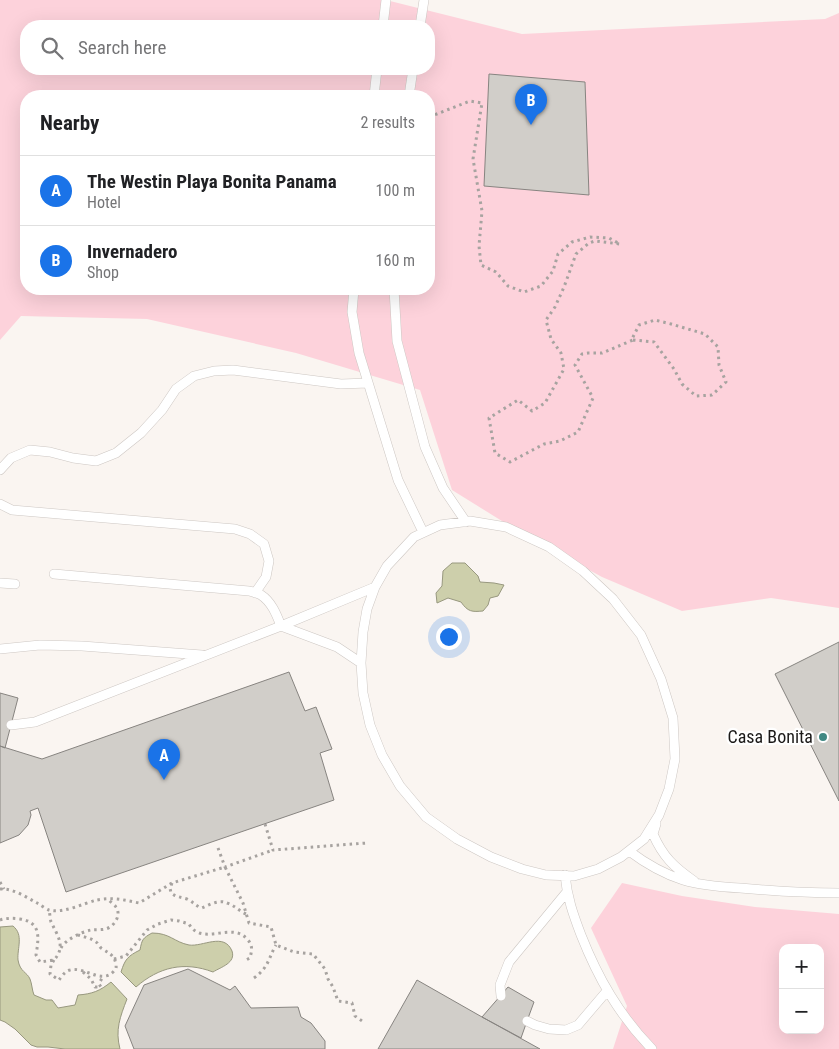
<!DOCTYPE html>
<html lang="en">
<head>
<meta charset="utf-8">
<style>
  :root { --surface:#fff; --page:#f2f2f2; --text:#202124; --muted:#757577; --line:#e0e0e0; --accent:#1a73e8 }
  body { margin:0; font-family:"Roboto Condensed",sans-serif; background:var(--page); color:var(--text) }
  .controls { position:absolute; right:15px; bottom:15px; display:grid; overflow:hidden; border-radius:10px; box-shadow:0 5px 20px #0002 }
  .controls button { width:45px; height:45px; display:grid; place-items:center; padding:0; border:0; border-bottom:1px solid var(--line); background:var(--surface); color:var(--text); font:25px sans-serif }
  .you { position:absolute; left:448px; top:636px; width:18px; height:18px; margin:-12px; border:4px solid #fff; border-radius:50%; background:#1a73e8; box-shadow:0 0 0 8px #1a73e833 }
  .badge { display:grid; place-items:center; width:32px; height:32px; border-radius:50%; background:var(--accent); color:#fff; font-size:16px; font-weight:700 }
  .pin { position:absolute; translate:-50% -41px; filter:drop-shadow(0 1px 2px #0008) }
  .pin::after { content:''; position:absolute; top:26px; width:18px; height:15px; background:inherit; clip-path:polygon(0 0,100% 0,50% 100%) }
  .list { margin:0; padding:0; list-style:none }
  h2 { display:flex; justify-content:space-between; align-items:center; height:65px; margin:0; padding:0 20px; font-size:21px }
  h2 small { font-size:16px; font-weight:400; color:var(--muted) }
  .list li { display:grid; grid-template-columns:32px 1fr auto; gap:15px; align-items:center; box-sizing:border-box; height:70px; padding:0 20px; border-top:1px solid var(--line) }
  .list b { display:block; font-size:19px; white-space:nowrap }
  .list p { margin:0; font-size:16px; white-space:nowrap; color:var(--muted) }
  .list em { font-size:16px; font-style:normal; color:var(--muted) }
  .icon { flex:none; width:28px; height:28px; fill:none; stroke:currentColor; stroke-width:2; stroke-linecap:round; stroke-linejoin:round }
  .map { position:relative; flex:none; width:839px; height:1049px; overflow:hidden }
  .search { position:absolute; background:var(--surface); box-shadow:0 5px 20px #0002; left:20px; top:20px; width:415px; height:55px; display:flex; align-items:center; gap:12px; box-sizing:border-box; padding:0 18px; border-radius:20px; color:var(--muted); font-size:19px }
  .panel { position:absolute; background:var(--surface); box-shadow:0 5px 20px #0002; left:20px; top:90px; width:415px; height:205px; border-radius:20px }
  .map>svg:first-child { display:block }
  .green { fill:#fdd2db; fill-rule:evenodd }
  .water { fill:#cdcfab; stroke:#98987f }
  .building { fill:#d1cec9; stroke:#878480 }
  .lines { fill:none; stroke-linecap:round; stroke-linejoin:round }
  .service-casing { stroke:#cdc7c3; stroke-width:10 }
  .path { stroke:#a7a3a0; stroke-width:3; stroke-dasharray:2.5 4; stroke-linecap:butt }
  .service { stroke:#fff; stroke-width:9 }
  .poi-dot { fill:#408883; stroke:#fff; stroke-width:2 }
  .labels { text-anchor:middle; stroke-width:4.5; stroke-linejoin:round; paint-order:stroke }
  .poi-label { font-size:18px; fill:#1b1918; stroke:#fff; text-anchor:end }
</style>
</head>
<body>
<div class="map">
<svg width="839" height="1049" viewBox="0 0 839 1049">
  <rect width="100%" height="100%" fill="#faf5f1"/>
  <path class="green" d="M 0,0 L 386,0 L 522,34 L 825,19 L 839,13 L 839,608 L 771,598 L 682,611 L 602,577 L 518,531 L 452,490 L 420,390 L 296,353 L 147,319 L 21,316 L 0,340 ZM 26,26 L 429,26 L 429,69 L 26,69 ZM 26,96 L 429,96 L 429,289 L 26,289 Z
    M 622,883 L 682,896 L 755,907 L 839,914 L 839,1049 L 613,1049 L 627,1006 L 591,928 ZM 783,948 L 820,948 L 820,1030 L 783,1030 Z"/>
  <path class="water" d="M 452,563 L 465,563 L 478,576 L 480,582 L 494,583 L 504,585 L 498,596 L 490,598 L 488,605 L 483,611 C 472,612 468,612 461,602 L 448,598 L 437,603 L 436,593 L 442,586 L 443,571 Z
    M 13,926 C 24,935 17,948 18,960 C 20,972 27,972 30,979 C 32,984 32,990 34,995 L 46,1000 L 52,1000 L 58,1008 L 75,1005 L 78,995 C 92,994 100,991 111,982 L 127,999 C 120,1017 115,1030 120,1049 L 65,1049 L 48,1047 L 37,1047 L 31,1045 L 15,1029 L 5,1022 L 0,1020 L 0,927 Z
    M 152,933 C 170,933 174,942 189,945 C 203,947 224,932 232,951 C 236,963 221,967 213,972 C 184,961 159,967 136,987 L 121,972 C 125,959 128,956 140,950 C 142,939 143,938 152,933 Z"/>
  <path class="building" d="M 489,74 L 585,82 L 589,195 L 484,186 Z
    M 839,642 L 839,801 L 775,674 Z
    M 289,672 L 305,711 L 316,707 L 332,749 L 320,753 L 334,800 L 66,892 L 38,808 L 30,811 L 31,815 L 28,825 L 19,835 L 0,843 L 0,746 L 42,759 Z
    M 0,693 L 18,698 L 5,748 L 0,746 Z
    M 188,969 L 230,990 L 235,986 L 251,1008 L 298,1007 L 301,1017 L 311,1023 L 325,1041 L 325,1049 L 134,1049 L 125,1026 L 144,985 Z
    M 417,980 L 482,1017 L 540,1049 L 378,1049 Z
    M 508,987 L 534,1002 L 527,1021 L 521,1038 L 482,1017 Z"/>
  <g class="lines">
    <defs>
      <path id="service" d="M 383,26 L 386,0
        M 420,26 L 424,0
        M 374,96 L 377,69
        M 409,96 L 413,69
        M 354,289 L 352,312 L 359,353 L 398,480 L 423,532
        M 394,289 L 397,341 L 425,447 L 443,488 L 466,522
        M 0,470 L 11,458 L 30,450 L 50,452 L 73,458 L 96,461 L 116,453 L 141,433 L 162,410 L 176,389 L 194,376 L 214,371 L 233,370 L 341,384 L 368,383
        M 0,504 L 12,510 L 235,529 L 250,534 L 264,544 L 269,561 L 266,577 L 255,593
        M 470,521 L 506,527 L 549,547 L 583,571 L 613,599 L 641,635 L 661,679 L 673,718 L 675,759 L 669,789 L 659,815 L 644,839 L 621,857 L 598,869 L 574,876 L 546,875 L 522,869 L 491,857 L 457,839 L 426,817 L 400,786 L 382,755 L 370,725 L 363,693 L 361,663 L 363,632 L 367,609 L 375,587 L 387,566 L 414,537 L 440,525 Z
        M 54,574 L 249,591 C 253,592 258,593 261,595 C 272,602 277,616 281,626 L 337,647 L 361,663
        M 0,583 L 15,584
        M 0,649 L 40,645 L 82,646 L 202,655
        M 11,725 L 35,722 L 281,626 L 375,587
        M 656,824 L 653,834 C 663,857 674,867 694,881
        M 629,851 C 645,863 664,874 683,880 C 699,885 722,887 740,888 C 773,891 806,893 839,893
        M 565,875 C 567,897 573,914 581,935 C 598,978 619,1015 652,1049
        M 501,996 L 500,985 L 509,962 L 566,893
        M 527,1021 L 535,1025 L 549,1029 L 566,1030 L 578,1025 L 607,991"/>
    </defs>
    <use href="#service" class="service-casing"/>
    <path class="path" d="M 429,117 L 470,101 L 482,103 L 473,159 L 482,211 L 479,246 L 481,265 L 496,272 L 508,286 L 524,292 L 541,286 L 553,271 L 558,254 L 572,242 L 590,237 L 609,238 L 620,244 L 595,241 L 589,243 L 576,254 L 564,287 L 555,307 L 546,320 L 551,339 L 561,353 L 564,369 L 545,403 L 532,411 L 518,400 L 489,418 L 495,453 L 510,462 L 544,444 L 560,441 L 578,432 L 593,398 L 575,365 L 582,354 L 588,353 L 602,353 L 633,340 L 632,339 L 639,325 L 655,320 L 671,324 L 705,334 L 718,347 L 719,365 L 726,382 L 712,395 L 696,396 L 682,384 L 674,369 L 654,342 L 633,340
      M 265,824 L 273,850 L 367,843
      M 218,848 L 225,867 L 273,850
      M 0,882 L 4,889
      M 172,883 L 170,888 L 171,893 C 176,897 181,897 187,899 C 193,902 196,906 202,908 C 209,905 219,899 227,903 C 234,905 239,911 246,914
      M 0,889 C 14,888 27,898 39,904 C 42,906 46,909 49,910 C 63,914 84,903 97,900 C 112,897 125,900 139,903 L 172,883 L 225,867 L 243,903 L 249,923 L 271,927 L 276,945 L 294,952 L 313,954 L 325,969 L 328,979 L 333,987 L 338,1001 L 352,1003 L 355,1016 L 365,1023
      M 0,920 C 6,918 13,918 20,919 C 41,922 39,937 36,955 L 40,962 L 54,960 C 66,947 58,936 51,922 C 50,919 50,914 49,910
      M 61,948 C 65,940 81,932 91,930 C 97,929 104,931 110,927 C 116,923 121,914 116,907 C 114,904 110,902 108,899
      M 114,959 L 126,956 L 147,930 L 158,924 L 171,920 L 179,921 L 189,924 C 202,947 232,921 247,939 C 253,945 252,950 250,958 L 244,961
      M 54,960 L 51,965 L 50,974 L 59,980 C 62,976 65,971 70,970 C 84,966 102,985 114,971 C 117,969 116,967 116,964 C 114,954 108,953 101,948 C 99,946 98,943 96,942 C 91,938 84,937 78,935
      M 83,972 L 91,979 L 95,987 L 101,987 L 99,984 L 103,976
      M 254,978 C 269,967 268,959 276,945"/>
    <use href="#service" class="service"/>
  </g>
  <circle class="poi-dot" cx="823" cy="737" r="5"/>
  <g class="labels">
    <g class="poi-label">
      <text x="813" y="743">Casa Bonita</text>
    </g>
  </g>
</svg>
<div class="controls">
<button>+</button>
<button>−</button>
</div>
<div class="you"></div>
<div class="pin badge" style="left:164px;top:780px">A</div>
<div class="pin badge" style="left:531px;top:125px">B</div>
<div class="search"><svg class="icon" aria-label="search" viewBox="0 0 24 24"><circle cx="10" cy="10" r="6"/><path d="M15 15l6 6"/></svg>Search here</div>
<section class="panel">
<h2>Nearby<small>2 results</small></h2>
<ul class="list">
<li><span class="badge">A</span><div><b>The Westin Playa Bonita Panama</b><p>Hotel</p></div><em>100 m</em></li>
<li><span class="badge">B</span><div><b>Invernadero</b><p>Shop</p></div><em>160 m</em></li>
</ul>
</section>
</div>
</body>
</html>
